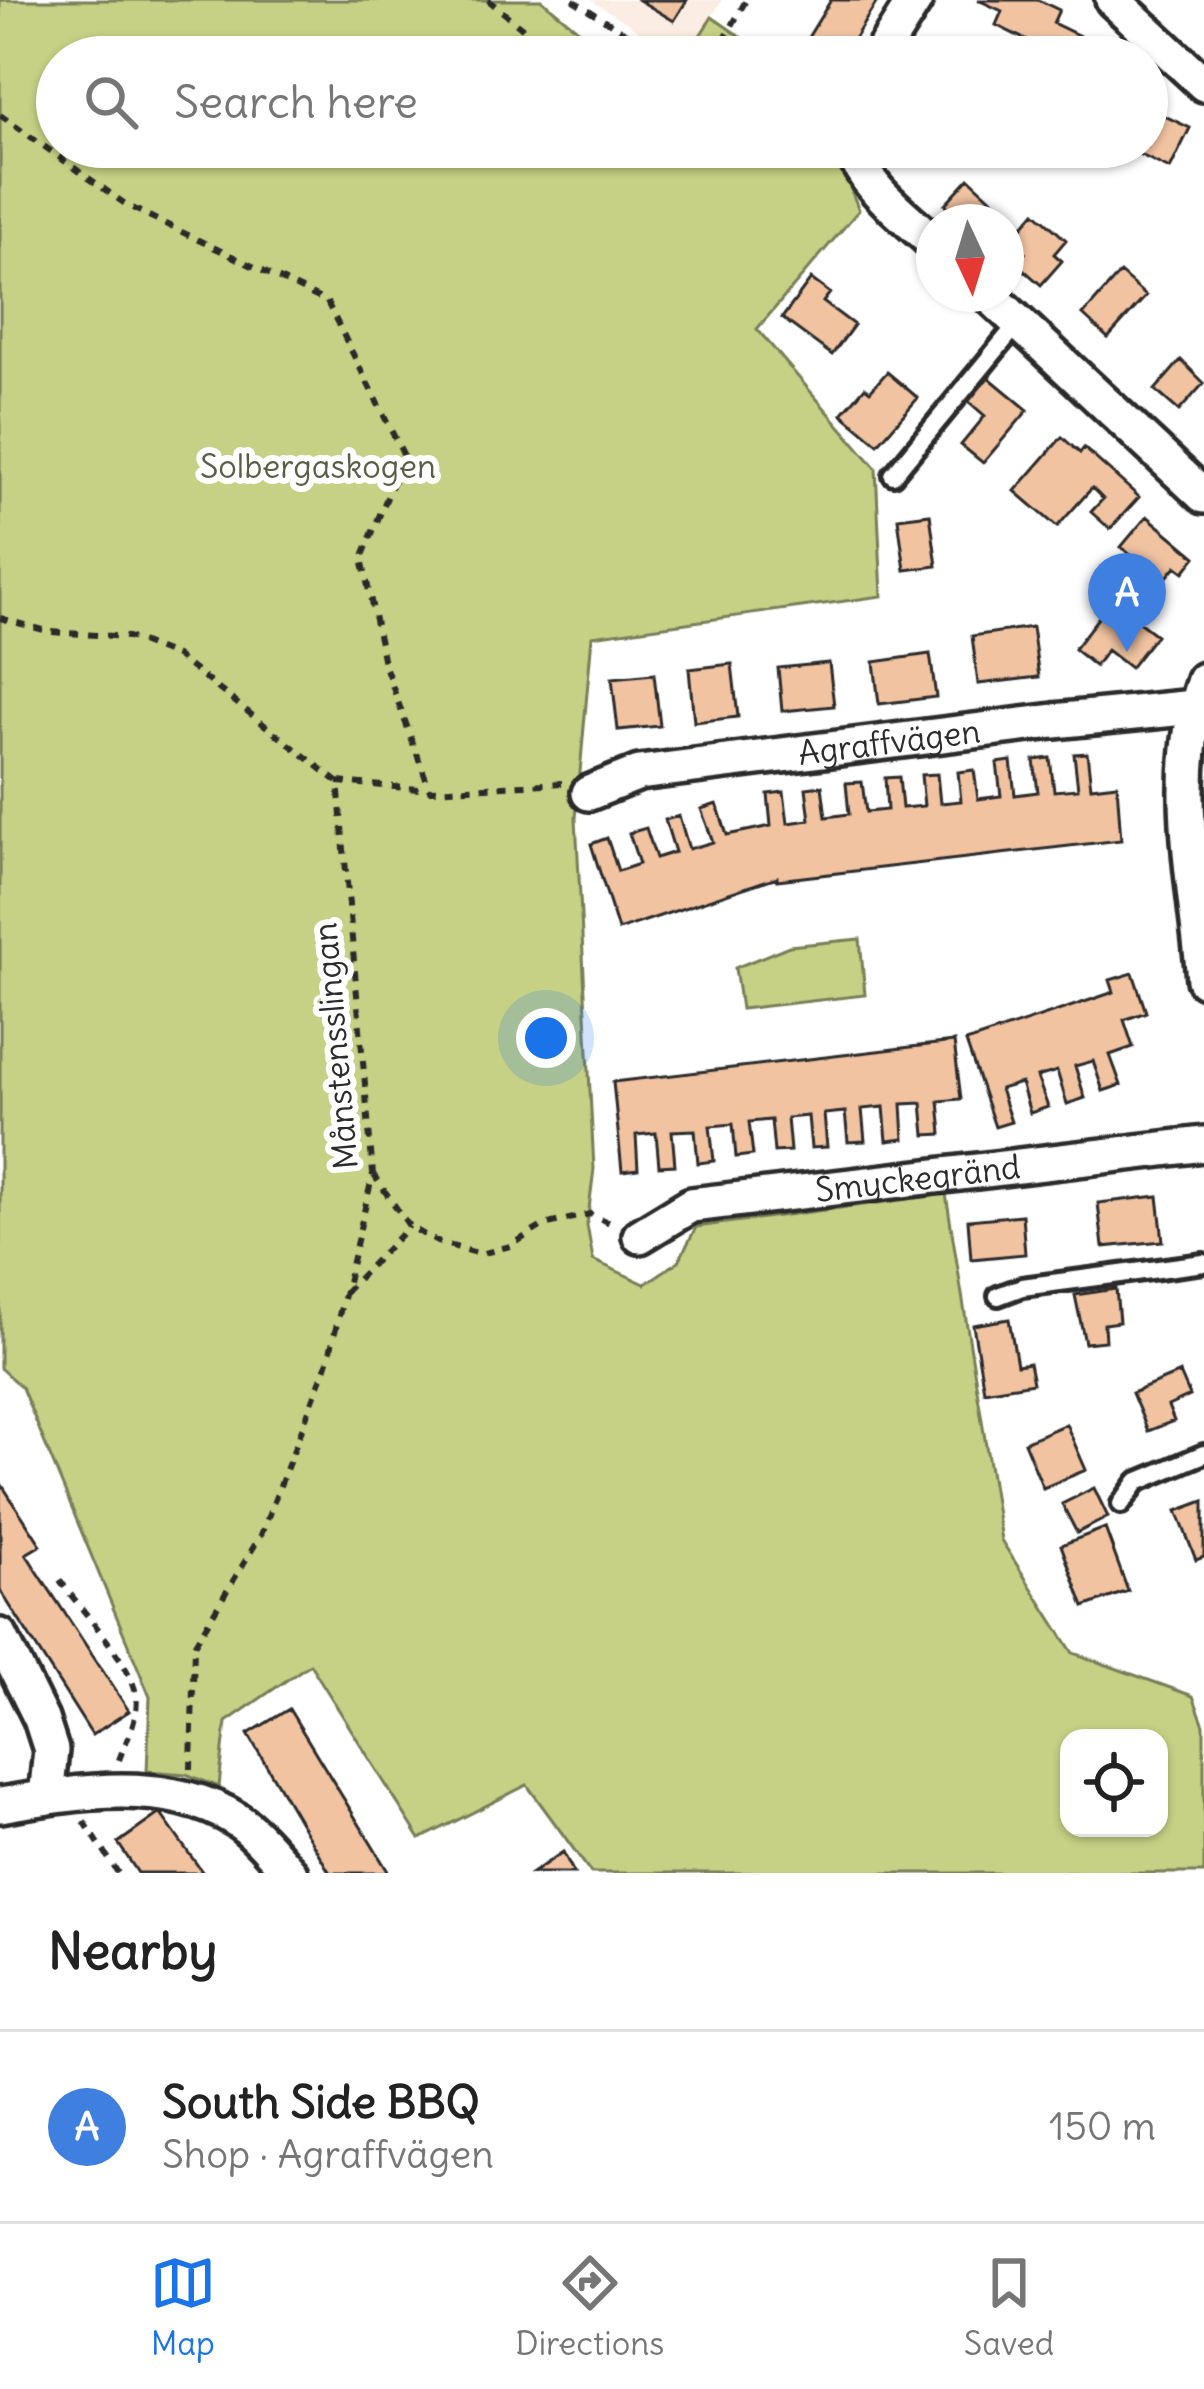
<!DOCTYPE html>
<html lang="en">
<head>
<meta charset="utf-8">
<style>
  :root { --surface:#fff; --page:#f6f6f6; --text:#222; --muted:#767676; --line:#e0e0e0; --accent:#1a73e8 }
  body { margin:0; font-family:Delius,sans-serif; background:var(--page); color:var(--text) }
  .controls { position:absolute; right:36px; bottom:36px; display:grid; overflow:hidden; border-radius:24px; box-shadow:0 3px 9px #0004 }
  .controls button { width:108px; height:108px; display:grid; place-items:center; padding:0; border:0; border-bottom:3px solid var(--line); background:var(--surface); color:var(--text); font:60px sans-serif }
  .compass { position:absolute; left:916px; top:204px; width:108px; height:108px; border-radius:50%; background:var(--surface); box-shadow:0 3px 9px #0004; rotate:176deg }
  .you { position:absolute; left:546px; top:1038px; width:42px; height:42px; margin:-30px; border:9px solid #fff; border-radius:50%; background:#1a73e8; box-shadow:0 0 0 18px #1a73e833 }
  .badge { display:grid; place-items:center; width:78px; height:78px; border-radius:50%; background:var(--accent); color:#fff; font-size:39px; font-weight:700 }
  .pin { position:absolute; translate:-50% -99px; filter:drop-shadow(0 3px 6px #0008) }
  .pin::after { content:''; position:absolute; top:63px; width:42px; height:36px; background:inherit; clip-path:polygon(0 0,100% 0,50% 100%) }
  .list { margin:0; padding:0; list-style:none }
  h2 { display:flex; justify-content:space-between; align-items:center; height:156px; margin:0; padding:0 48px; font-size:51px }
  h2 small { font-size:39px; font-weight:400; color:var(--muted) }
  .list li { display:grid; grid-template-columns:78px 1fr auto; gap:36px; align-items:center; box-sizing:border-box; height:192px; padding:0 48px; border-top:3px solid var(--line) }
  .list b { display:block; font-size:45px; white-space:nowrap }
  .list p { margin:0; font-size:39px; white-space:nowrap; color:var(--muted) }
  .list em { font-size:39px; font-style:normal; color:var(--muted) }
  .icon { flex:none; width:66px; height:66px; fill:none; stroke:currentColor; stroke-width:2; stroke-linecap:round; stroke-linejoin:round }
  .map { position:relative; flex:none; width:1204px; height:1873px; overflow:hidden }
  .search { position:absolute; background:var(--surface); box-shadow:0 3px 9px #0004; left:36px; right:36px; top:36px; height:132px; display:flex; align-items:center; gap:30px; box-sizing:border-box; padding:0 42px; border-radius:66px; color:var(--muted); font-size:45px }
  .sheet { height:348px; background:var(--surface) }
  nav { display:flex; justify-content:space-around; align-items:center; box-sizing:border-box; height:168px; border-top:3px solid var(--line); background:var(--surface); font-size:33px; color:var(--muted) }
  nav a { display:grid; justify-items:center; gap:6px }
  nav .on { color:var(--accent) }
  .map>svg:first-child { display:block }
  .built { fill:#fbede3 }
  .green { fill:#c6d185; stroke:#787e58; stroke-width:3; fill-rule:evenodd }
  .building { fill:#f1c3a1; stroke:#2b2b2b; stroke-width:3 }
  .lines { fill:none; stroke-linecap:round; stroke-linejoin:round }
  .service-casing { stroke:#2b2b2b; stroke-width:26 }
  .minor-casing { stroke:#2b2b2b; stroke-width:42 }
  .path { stroke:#2b2b2b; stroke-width:6; stroke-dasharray:9 9; stroke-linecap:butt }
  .service { stroke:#fff; stroke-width:16 }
  .minor { stroke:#fff; stroke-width:33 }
  .labels { text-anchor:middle; stroke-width:12; stroke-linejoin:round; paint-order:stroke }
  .park-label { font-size:33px; fill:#5a5d46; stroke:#fff }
  .street-label { font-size:33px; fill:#2b2b2b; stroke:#fff }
</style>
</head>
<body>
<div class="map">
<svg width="1204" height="1873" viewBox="0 0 1204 1873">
  <rect width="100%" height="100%" fill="#fff"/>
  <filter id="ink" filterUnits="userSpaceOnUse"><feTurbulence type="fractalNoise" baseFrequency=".00833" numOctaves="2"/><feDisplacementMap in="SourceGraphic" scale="24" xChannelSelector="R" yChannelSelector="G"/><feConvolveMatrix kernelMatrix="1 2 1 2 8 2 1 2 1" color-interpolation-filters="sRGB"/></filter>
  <g filter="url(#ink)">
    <path class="built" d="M 591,0 L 722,0 L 686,57 L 680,57 Z"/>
    <path class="green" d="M 0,0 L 542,0 L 611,57 L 57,57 L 57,147 L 840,147 L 840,163 L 859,210 L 757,329 L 876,468 L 882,596 L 592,636 L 576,818 L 594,1169 L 587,1225 L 593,1260 L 645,1284 L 679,1261 L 696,1227 L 946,1194 L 1001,1540 L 1073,1653 L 1193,1696 L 1204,1725 L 1204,1873 L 591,1873 L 527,1785 L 420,1839 L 310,1664 L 226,1722 L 219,1787 L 186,1774 L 147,1771 L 150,1697 L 22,1388 L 0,1368 ZM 1069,1738 L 1159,1738 L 1159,1828 L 1069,1828 Z
      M 712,17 L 770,57 L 686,57 Z
      M 860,939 L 865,995 L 741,1009 L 735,968 L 789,946 Z"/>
    <path class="building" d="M 639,0 L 687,0 L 674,21 Z
      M 831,0 L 878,0 L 843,57 L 796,57 Z
      M 978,0 L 1038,0 L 1059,10 L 1053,23 L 1090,41 L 1085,52 L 1094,57 L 1029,55 L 1034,44 L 996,25 L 1002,11 Z
      M 1147,97 L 1155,100 L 1150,109 L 1190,128 L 1170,169 L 1124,147 L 1147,147 Z
      M 969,178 L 997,204 L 980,222 L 965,222 L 945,204 Z
      M 1035,212 L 1066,240 L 1054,254 L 1062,261 L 1041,285 L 1016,263 L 1025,253 L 1011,240 Z
      M 1120,273 L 1146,296 L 1108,338 L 1083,315 Z
      M 811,279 L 830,293 L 823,302 L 854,325 L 832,355 L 782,318 Z
      M 1181,360 L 1204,383 L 1179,411 L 1155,390 Z
      M 887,372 L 918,398 L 878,444 L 842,414 L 865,387 L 870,391 Z
      M 987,376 L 1028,410 L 983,463 L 961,445 L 985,416 L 967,400 Z
      M 1062,437 L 1080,453 L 1084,448 L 1139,497 L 1110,529 L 1091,512 L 1103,499 L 1092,488 L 1057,527 L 1015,491 Z
      M 930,514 L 937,566 L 905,570 L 898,518 Z
      M 1147,516 L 1196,557 L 1184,572 L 1176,566 L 1163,582 L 1121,547 Z
      M 1111,601 L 1156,635 L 1130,668 L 1107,650 L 1095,666 L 1074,649 Z
      M 1032,627 L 1039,677 L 978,684 L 972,636 Z
      M 930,654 L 936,697 L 879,704 L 874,662 Z
      M 829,663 L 834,706 L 782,711 L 778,668 Z
      M 732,664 L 738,717 L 694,722 L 689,669 Z
      M 654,674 L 660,726 L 618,730 L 612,678 Z
      M 1087,753 L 1091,787 L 1117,784 L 1121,840 L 777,880 L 777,877 L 618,930 L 591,844 L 607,838 L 618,871 L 639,864 L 629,833 L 646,828 L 656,858 L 675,852 L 665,820 L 679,816 L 689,849 L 713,842 L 701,809 L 717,804 L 727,835 L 771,826 L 768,794 L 784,792 L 788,823 L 810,820 L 806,788 L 822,786 L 826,817 L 849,814 L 846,783 L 862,782 L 866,812 L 887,810 L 885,778 L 899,777 L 902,808 L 924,806 L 921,775 L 937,774 L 940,803 L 961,801 L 958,772 L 974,770 L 978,799 L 1001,796 L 997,763 L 1011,761 L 1015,795 L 1038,792 L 1034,760 L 1050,758 L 1054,791 L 1078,789 L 1074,754 Z
      M 1133,973 L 1146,1012 L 1124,1020 L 1133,1047 L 1110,1055 L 1121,1085 L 1103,1091 L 1093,1061 L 1075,1066 L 1085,1098 L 1067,1104 L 1057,1071 L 1037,1077 L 1048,1107 L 1030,1113 L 1021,1083 L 1000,1089 L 1011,1122 L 995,1127 L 966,1042 L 1114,992 L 1110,980 Z
      M 954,1042 L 961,1099 L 939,1101 L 942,1134 L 925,1135 L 922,1103 L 902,1104 L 904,1139 L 887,1141 L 884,1107 L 862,1109 L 865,1141 L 848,1142 L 845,1112 L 824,1114 L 827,1147 L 811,1148 L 808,1116 L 787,1118 L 790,1151 L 774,1152 L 771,1120 L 749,1122 L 753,1155 L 736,1157 L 733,1124 L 710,1126 L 714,1161 L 698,1163 L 695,1130 L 672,1131 L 675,1165 L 659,1166 L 656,1133 L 636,1135 L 638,1169 L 622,1171 L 613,1082 Z
      M 1158,1196 L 1163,1241 L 1103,1247 L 1098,1203 Z
      M 1022,1215 L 1025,1254 L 971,1259 L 968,1220 Z
      M 1116,1289 L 1119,1322 L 1104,1324 L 1105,1341 L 1085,1343 L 1075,1295 Z
      M 1009,1319 L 1017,1365 L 1029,1363 L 1033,1383 L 984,1391 L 973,1325 Z
      M 1180,1373 L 1190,1396 L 1168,1406 L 1174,1421 L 1148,1431 L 1132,1393 Z
      M 1066,1424 L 1086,1470 L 1043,1488 L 1024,1442 Z
      M 0,1482 L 41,1545 L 26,1554 L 129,1711 L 92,1735 L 0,1590 Z
      M 1094,1488 L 1108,1517 L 1077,1533 L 1062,1504 Z
      M 1204,1501 L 1204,1557 L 1196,1560 L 1177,1511 Z
      M 1105,1528 L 1128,1591 L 1084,1607 L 1061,1545 Z
      M 289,1709 L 389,1873 L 330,1873 L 327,1868 L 248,1734 Z
      M 160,1813 L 203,1873 L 138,1873 L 118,1843 Z
      M 563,1852 L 574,1873 L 532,1873 Z"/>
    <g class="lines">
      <defs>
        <path id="service" d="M 893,475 L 1019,322
          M 998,1296 L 1022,1287 L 1204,1263
          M 1121,1504 L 1137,1482 L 1204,1454"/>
        <g id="minor">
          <path d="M 1113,0 L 1204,84"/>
          <path d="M 879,57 L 915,0"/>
          <path d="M 852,147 C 864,188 904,215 934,243"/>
          <path d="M 988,294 L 1204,496"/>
          <path d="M 1204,680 C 1170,775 1196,883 1204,980"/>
          <path id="s1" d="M 589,793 L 639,773 L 1054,721 L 1194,707"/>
          <path id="s2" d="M 640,1236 L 691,1205 L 1204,1144"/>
          <path d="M 0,1636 L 41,1719 L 51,1750 L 46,1797"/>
          <path d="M 0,1805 C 76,1792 167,1776 237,1820 C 256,1832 275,1856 290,1873"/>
        </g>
      </defs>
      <use href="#service" class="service-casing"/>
      <use href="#minor" class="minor-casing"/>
      <path class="path" d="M 488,0 L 558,57
        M 573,0 L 663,57
        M 715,57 L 746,0
        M 0,115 L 128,206 L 327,302 L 404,456 L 362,558 L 384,663 L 430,790
        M 800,147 L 821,157
        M 0,618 L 51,632 L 128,637 L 176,656 L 338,782 L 373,1174 L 328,1361 L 261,1535 L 194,1645 L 191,1769
        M 338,782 L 430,790 L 562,783
        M 373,1174 L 409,1226 L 437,1242 L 481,1254 L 510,1246 L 544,1225 L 590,1214 L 614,1225
        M 345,1292 L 409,1226
        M 60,1580 C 81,1611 129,1659 136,1694 C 140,1716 126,1740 119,1760
        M 84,1821 L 118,1873"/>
      <use href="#service" class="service"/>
      <use href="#minor" class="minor"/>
    </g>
  </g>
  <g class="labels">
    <g class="park-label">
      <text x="318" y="478">Solbergaskogen</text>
    </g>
    <g class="street-label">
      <text dy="12" stroke="none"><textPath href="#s1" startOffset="306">Agraffvägen</textPath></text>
      <text transform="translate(335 1046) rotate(-95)" y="12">Månstensslingan</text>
      <text dy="12" stroke="none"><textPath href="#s2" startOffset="288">Smyckegränd</textPath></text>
    </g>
  </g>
</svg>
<div class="controls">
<button><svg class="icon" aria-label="locate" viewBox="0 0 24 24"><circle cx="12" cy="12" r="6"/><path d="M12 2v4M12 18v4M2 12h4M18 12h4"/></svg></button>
</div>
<svg class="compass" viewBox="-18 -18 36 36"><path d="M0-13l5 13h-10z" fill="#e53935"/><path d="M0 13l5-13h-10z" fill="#767676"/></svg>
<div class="you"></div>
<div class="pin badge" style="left:1127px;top:652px;background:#3f7fe0">A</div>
<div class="search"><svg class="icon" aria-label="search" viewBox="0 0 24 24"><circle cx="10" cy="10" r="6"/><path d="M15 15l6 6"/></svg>Search here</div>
</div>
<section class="sheet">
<h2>Nearby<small></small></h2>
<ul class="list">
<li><span class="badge" style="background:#3f7fe0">A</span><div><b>South Side BBQ</b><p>Shop · Agraffvägen</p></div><em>150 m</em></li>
</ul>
</section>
<nav>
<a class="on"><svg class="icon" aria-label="map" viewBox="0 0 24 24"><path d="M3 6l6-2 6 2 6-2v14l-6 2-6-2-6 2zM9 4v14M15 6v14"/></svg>Map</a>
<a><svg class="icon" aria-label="directions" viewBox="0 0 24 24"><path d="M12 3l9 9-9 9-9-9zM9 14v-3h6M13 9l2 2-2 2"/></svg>Directions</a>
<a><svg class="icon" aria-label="saved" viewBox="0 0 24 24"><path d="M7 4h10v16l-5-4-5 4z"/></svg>Saved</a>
</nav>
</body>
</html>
